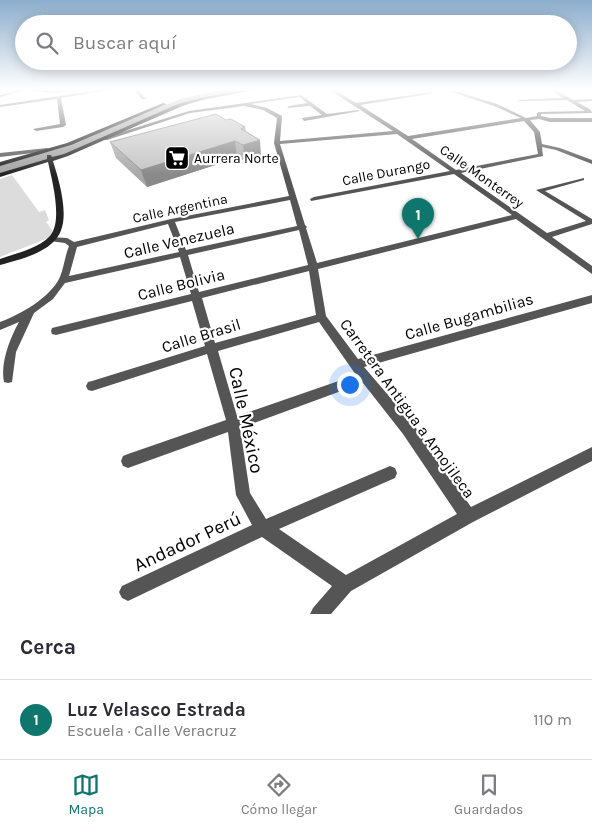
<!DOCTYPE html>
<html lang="es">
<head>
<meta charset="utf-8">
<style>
  :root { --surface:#fff; --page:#f7f7f7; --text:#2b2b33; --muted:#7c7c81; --line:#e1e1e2; --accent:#0f766e }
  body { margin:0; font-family:Karla,sans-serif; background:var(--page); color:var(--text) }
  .you { position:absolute; left:349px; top:384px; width:18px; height:18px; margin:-12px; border:4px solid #fff; border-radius:50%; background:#1a73e8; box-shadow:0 0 0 8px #1a73e833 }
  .badge { display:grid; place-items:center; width:32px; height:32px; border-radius:50%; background:var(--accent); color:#fff; font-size:16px; font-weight:700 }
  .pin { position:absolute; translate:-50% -41px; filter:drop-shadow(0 1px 2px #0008) }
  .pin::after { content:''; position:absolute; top:26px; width:18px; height:15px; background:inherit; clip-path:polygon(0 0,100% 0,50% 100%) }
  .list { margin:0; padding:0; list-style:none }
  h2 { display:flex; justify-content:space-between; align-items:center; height:65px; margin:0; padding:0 20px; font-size:21px }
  h2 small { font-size:16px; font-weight:400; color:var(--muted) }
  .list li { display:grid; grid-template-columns:32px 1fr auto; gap:15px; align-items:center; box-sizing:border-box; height:80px; padding:0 20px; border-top:1px solid var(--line) }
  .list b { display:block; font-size:19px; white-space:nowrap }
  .list p { margin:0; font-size:16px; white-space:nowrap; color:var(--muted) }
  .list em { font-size:16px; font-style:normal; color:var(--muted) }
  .icon { flex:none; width:28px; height:28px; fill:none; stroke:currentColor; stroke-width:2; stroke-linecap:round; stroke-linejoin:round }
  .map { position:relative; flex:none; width:592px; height:614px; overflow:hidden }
  .search { position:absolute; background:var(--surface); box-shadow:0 2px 12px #0003; left:15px; right:15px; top:15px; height:55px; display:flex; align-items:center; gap:12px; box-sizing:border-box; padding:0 18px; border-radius:28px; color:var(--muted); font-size:19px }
  .sheet { height:145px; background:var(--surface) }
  nav { display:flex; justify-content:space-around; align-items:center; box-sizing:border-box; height:70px; border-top:1px solid var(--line); background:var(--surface); font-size:14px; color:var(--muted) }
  nav a { display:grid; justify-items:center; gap:2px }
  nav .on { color:var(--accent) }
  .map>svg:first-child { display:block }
  .green { fill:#dcdcdc }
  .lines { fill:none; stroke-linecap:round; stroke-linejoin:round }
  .river { fill:#a3a3a3; fill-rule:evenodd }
  .street { fill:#555; fill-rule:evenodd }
  .secondary { fill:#222; fill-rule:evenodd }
  .wall { fill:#a9a9a9 }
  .shaded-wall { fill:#898989 }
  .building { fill:#c4c4c4; stroke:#898989 }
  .labels { text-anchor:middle; stroke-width:4.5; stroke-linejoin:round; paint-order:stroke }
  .far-poi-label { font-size:14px; fill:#000; stroke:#fff; text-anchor:start }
  .far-street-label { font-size:14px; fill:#000; stroke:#fff }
  .street-label { font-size:16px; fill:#000; stroke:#fff }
  .near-street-label { font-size:19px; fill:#000; stroke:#fff }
</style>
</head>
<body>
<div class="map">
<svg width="592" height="614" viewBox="0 0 592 614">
  <rect width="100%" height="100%" fill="#fff"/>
  <path class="green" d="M 12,175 L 39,212 L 45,210 L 49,220 L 46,222 L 56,235 L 0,257 L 0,179 Z"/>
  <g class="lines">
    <path class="river" d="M 227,89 L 248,89 L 243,92 L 190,103 L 67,155 L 0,174 L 0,164 L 57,149 L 183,98 Z"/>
    <path class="street" d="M 22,89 L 29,89 L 0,97 L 0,95 Z
      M 105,89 L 116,89 L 61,98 L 66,125 L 63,127 L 36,131 L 33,129 L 60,124 L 57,99 L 0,107 L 0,105 Z
      M 133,89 L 137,89 L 146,99 L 142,99 Z
      M 328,89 L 333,89 L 356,103 L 432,92 L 430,94 L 360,105 L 408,136 L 521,118 L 494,106 L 443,89 L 449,89 L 497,104 L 526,118 L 537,116 L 537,113 L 539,112 L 585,111 L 567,100 L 519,101 L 517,100 L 563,98 L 549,89 L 554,89 L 573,100 L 592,99 L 592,101 L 577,102 L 591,110 L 592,113 L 541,114 L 541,116 L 550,118 L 592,118 L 592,122 L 550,122 L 539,119 L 530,120 L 540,132 L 542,144 L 560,148 L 592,160 L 592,164 L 556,150 L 542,147 L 543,156 L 461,173 L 547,233 L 586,221 L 536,190 L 584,178 L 584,180 L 545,191 L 592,219 L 592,224 L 552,237 L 592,266 L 592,274 L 516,219 L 318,269 L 326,316 L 358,359 L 592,295 L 592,303 L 364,367 L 413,424 L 471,507 L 592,447 L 592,461 L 473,522 L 351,591 L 331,614 L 310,614 L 313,608 L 332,586 L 262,537 L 128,601 L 122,598 L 119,592 L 122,586 L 252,525 L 236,495 L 228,432 L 128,468 L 123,466 L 121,461 L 123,456 L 128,454 L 226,420 L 207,354 L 92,391 L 88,390 L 86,386 L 88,382 L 92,381 L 205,346 L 192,301 L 56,335 L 52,334 L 51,331 L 52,328 L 56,327 L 191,294 L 180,257 L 65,283 L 53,299 L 34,313 L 16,352 L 12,382 L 8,383 L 4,382 C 0,363 10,338 19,322 L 0,330 L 0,322 C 21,314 50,298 60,277 C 64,267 65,256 69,246 L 65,243 L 50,241 L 50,237 L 67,238 L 74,242 L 171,219 L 289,196 L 274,143 L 277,118 L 263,110 L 244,106 L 190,113 L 107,140 L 103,140 L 103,138 L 189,111 L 301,95 L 327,114 L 358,110 L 360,111 L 304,121 L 302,118 L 322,115 L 310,106 L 287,108 L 289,106 L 307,103 L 300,97 L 251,104 L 267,108 L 282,116 L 280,141 L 393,131 ZM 524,121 L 534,132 L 538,154 L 456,170 L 412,139 ZM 397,134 L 450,171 L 314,197 L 310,199 L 311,201 L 454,174 L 512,215 L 317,263 L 306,228 L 307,227 L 305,225 L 280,144 ZM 290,200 L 297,226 L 186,250 L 175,222 ZM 168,224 L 179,252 L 69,276 L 77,247 ZM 299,230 L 308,265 L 199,292 L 188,255 ZM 309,271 L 316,315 L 215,343 L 202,298 ZM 319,322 L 356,375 L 237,416 L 218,351 ZM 363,383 L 403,434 L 457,514 L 346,575 L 279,529 L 395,478 L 397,473 L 395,468 L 390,466 L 266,519 L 250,493 L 240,428 Z
      M 47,148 L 50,150 L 49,151 L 0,157 L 0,153 Z"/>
    <path class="secondary" d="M 23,89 L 50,91 L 86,89 L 50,93 Z
      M 250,89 L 260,89 L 205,99 L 182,106 L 68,156 L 53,161 C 59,181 72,221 56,239 C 44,254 18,260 0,265 L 0,259 C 16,253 38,249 50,236 C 63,221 52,180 48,162 L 0,177 L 0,173 L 47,159 L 47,155 L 51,155 L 52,157 L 64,154 L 178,104 L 205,97 Z
      M 163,103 L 167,104 L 71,145 L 0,166 L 0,162 L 67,143 Z"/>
  </g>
  <path class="wall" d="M 226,120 L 245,127 L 246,131 L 261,156 L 245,161 L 237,158 L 147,187 L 116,158 L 110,142 Z"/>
  <path class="shaded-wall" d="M 260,140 L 261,156 L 245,161 L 243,145 Z
    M 235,141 L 237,158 L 147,187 L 141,170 Z"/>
  <path class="building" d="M 216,114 L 226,120 L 231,119 L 245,127 L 241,129 L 260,140 L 243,145 L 235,141 L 141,170 L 110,142 Z"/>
  <linearGradient id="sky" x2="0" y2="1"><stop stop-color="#8cadcc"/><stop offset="0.51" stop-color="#fff"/><stop offset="1" stop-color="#fff" stop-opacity="0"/></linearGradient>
  <rect width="592" height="175" fill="url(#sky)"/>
  <defs>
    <symbol id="supermarket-square" viewBox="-11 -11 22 22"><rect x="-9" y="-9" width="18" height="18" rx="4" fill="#000" stroke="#fff"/><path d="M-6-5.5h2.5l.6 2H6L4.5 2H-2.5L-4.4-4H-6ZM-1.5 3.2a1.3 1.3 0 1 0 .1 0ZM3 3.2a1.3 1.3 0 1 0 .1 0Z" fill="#fff"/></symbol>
  </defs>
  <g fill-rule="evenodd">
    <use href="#supermarket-square" x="163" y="144" width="28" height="28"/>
  </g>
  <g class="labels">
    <g class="far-poi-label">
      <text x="194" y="163">Aurrera Norte</text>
    </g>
    <g class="far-street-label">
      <text transform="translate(386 172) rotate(-11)" y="5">Calle Durango</text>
      <text transform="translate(482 176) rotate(35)" y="5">Calle Monterrey</text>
      <text transform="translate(180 208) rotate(-12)" y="5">Calle Argentina</text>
    </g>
    <g class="street-label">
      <text transform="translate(179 240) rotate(-13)" y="6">Calle Venezuela</text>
      <text transform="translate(181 284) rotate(-14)" y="6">Calle Bolivia</text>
      <text transform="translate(469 316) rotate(-16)" y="6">Calle Bugambilias</text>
      <text transform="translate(201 335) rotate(-17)" y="6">Calle Brasil</text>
      <text transform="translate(408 408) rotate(54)" y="6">Carretera Antigua a Amojileca</text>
    </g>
    <g class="near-street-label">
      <text transform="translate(247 420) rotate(78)" y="7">Calle México</text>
      <text transform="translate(187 541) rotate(-25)" y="7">Andador Perú</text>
    </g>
  </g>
</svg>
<div class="you"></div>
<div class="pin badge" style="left:418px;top:239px">1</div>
<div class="search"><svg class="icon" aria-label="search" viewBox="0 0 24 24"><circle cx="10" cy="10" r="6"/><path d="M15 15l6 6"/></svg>Buscar aquí</div>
</div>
<section class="sheet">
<h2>Cerca<small></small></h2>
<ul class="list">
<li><span class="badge">1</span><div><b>Luz Velasco Estrada</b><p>Escuela · Calle Veracruz</p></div><em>110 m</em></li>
</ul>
</section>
<nav>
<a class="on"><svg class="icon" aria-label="map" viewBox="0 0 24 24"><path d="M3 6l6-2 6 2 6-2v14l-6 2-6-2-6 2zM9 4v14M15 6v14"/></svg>Mapa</a>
<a><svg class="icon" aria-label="directions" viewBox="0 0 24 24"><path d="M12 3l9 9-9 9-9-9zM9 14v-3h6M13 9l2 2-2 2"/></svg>Cómo llegar</a>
<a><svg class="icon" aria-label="saved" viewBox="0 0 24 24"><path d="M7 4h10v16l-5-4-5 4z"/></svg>Guardados</a>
</nav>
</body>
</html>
